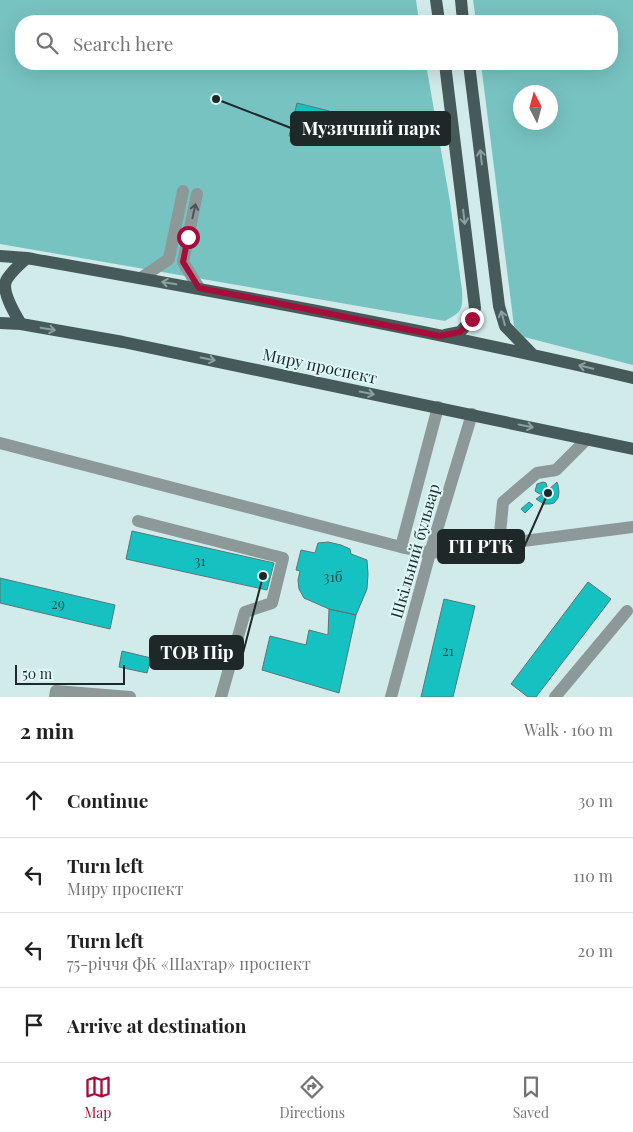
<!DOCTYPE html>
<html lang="en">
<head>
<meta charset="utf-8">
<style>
  :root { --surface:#fff; --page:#f2f2f2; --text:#202124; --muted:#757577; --line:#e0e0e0; --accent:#a60d3a }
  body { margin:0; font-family:"Playfair Display",serif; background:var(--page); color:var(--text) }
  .compass { position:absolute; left:513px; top:85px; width:45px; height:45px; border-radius:50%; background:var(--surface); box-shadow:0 5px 20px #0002; rotate:354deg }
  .scale { position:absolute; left:15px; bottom:12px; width:110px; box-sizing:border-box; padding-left:5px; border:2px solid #1e2828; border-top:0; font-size:14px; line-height:18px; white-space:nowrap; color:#1e2828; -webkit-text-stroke:4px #ddf8f7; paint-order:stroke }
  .stop { position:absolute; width:15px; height:15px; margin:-11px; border:4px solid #a60d3a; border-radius:50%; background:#fff }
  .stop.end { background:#a60d3a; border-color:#fff; box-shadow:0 1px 5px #0008 }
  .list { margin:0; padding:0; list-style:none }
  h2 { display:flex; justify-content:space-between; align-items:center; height:65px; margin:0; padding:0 20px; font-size:21px }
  h2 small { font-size:16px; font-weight:400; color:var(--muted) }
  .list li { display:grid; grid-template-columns:32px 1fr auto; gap:15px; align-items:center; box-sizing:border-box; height:75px; padding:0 20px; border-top:1px solid var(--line) }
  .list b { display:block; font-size:19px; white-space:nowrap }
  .list p { margin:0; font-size:16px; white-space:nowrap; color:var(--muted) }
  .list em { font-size:16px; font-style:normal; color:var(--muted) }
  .icon { flex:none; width:28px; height:28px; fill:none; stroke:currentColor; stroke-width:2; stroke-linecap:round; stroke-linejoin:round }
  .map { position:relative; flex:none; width:633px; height:697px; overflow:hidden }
  .search { position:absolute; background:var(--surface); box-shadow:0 5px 20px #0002; left:15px; right:15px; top:15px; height:55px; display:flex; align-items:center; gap:12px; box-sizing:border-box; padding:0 18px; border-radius:20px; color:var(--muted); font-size:19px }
  .sheet { height:365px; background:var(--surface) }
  nav { display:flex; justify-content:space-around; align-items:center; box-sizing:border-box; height:70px; border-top:1px solid var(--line); background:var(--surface); font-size:14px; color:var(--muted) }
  nav a { display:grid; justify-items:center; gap:2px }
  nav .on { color:var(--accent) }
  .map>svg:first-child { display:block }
  .green { fill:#77c3c2; fill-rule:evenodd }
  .building { fill:#16c2c1; stroke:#5d7575 }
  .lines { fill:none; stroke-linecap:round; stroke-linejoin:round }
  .minor { stroke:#8d9898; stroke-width:12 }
  .major { stroke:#465a59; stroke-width:12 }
  .oneway { stroke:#8aa1a0 }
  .oneway2 { stroke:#4a5555 }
  .route { stroke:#a60d3a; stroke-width:6 }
  .labels { text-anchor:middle; stroke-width:4; stroke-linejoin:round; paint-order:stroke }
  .number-label { font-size:14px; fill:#1c4e4e }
  .street-label { font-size:16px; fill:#1e2828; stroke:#ddf8f7 }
  .leader { fill:none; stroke:#1e2828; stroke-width:2 }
  .callout-dot { fill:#1e2828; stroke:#ddf8f7; stroke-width:2 }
  .callout { fill:#1e2828; stroke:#1e2828; stroke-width:2 }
  .callout-label { font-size:18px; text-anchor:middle; font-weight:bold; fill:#fff }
</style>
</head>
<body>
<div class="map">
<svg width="633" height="697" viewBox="0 0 633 697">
  <rect width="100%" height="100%" fill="#d0ebea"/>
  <path class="green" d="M 0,0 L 416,0 L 419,21 L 21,21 L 21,64 L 426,64 L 450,202 L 462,290 C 463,310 462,312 445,321 L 0,244 Z
    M 473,0 L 633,0 L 633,365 L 524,337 L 514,326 L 481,64 L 612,64 L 612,21 L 476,21 ZM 520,92 L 550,92 L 550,122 L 520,122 Z"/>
  <path class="building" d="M 297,103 L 329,111 L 321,143 L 289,136 Z
    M 543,482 L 546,483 L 548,490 L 557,482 L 558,485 L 559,492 L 558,498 L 554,503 L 550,504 L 544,504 L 536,499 L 543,494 L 540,494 L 535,491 L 537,484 Z
    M 529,502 L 533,505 L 525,513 L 521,509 Z
    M 132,531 L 274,563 L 267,590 L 126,559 Z
    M 328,542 L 341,545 L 350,549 L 351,554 L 367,560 L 368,574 L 367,589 L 356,615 L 329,609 L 304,598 L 299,589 L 298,580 L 300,571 L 296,570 L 301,550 L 315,553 L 318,543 Z
    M 0,578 L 115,605 L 110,629 L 0,603 Z
    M 588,582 L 611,599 L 536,697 L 528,697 L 511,684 Z
    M 444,599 L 475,606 L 453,697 L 421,697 Z
    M 329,609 L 356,615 L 339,693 L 262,670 L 270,636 L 306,645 L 309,630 L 328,635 Z
    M 122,651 L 151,658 L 147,673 L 119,667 Z"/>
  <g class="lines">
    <path class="minor" d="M 197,194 L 183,262 L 199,288
      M 141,278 L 169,259 L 183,191
      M 438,407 L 401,547 L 430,553 L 633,527
      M 0,443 L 401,547
      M 138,521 L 283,558 L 272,603 L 245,612 L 221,697
      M 499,544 L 503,502 L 537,473 L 556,470 L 587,439
      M 55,697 L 56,691 L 130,697
      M 391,697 L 430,553 L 472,414
      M 555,697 L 627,611"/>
    <path class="major" d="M 436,0 L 439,21
      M 461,0 L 463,21
      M 445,64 L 475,308 L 472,319 L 460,332 L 445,335
      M 469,64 L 499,306 L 505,326 L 533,355
      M 0,256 L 27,258 C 229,294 432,330 633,378
      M 0,323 L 21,324 L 123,342 L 633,449
      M 21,324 C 15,314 0,290 7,279 C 12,271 20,264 27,258"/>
  </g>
  <defs><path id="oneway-shaft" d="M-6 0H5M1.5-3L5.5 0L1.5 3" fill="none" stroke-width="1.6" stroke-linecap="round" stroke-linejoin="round" transform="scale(1.25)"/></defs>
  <g class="oneway">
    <use href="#oneway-shaft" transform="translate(481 157) rotate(-97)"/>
    <use href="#oneway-shaft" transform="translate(464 217) rotate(83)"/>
    <use href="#oneway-shaft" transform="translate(169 283) rotate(-170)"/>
    <use href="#oneway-shaft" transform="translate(503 318) rotate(-105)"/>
    <use href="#oneway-shaft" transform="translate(48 329) rotate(10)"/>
    <use href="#oneway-shaft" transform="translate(208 359) rotate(12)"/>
    <use href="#oneway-shaft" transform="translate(586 367) rotate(-167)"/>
    <use href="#oneway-shaft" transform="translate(367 393) rotate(12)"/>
    <use href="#oneway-shaft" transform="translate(526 426) rotate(12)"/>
  </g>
  <use class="oneway2" href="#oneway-shaft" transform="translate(194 211) rotate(-78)"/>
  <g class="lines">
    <path class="route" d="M 188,237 L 183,262 L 199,288 L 262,300 L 440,336 L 460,332 L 472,319"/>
  </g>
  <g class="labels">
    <g class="number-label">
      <text x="200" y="566">31</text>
      <text x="333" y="582">31б</text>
      <text x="58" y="609">29</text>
      <text x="448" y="656">21</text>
    </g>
    <g class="street-label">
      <text transform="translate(320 366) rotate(12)" y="6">Миру проспект</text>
      <text transform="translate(415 551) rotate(-74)" y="6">Шкільний бульвар</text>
    </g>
  </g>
  <path class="leader" d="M216 99L291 128M548 493L524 547M263 576L243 653"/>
  <g class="callout-dot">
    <circle cx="216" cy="99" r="5"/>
    <circle cx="548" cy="493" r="5"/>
    <circle cx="263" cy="576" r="5"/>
  </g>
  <g class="callout">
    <rect x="291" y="112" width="159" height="33" rx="5"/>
    <rect x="438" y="530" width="86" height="33" rx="5"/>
    <rect x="150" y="636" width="93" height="33" rx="5"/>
  </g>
  <g class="callout-label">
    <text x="371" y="135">Музичний парк</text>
    <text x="481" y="553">ГП РТК</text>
    <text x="197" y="659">ТОВ Пір</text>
  </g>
</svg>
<svg class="compass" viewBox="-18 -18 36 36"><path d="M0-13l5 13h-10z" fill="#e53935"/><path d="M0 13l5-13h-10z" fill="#757577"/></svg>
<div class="scale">50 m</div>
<div class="stop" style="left:188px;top:237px"></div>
<div class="stop end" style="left:472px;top:319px"></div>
<div class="search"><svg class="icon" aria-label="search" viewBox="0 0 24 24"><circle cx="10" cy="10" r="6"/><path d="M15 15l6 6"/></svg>Search here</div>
</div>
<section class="sheet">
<h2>2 min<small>Walk · 160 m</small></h2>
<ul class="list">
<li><svg class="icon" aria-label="ahead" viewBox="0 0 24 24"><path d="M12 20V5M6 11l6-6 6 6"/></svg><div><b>Continue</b></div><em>30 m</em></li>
<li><svg class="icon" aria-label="left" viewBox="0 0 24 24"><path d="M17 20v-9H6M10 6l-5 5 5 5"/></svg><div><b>Turn left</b><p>Миру проспект</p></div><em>110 m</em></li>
<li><svg class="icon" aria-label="left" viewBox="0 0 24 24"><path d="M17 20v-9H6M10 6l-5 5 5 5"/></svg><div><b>Turn left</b><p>75-річчя ФК «Шахтар» проспект</p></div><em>20 m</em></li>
<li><svg class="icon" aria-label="arrive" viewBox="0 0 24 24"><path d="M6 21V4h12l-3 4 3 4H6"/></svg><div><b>Arrive at destination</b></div></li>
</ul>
</section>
<nav>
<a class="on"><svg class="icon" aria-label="map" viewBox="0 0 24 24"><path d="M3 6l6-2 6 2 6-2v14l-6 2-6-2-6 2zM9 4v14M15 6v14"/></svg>Map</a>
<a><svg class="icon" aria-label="directions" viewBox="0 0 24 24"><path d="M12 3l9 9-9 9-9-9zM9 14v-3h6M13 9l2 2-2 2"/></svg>Directions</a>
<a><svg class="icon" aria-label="saved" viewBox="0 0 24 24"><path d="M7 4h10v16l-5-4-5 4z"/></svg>Saved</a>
</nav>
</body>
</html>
